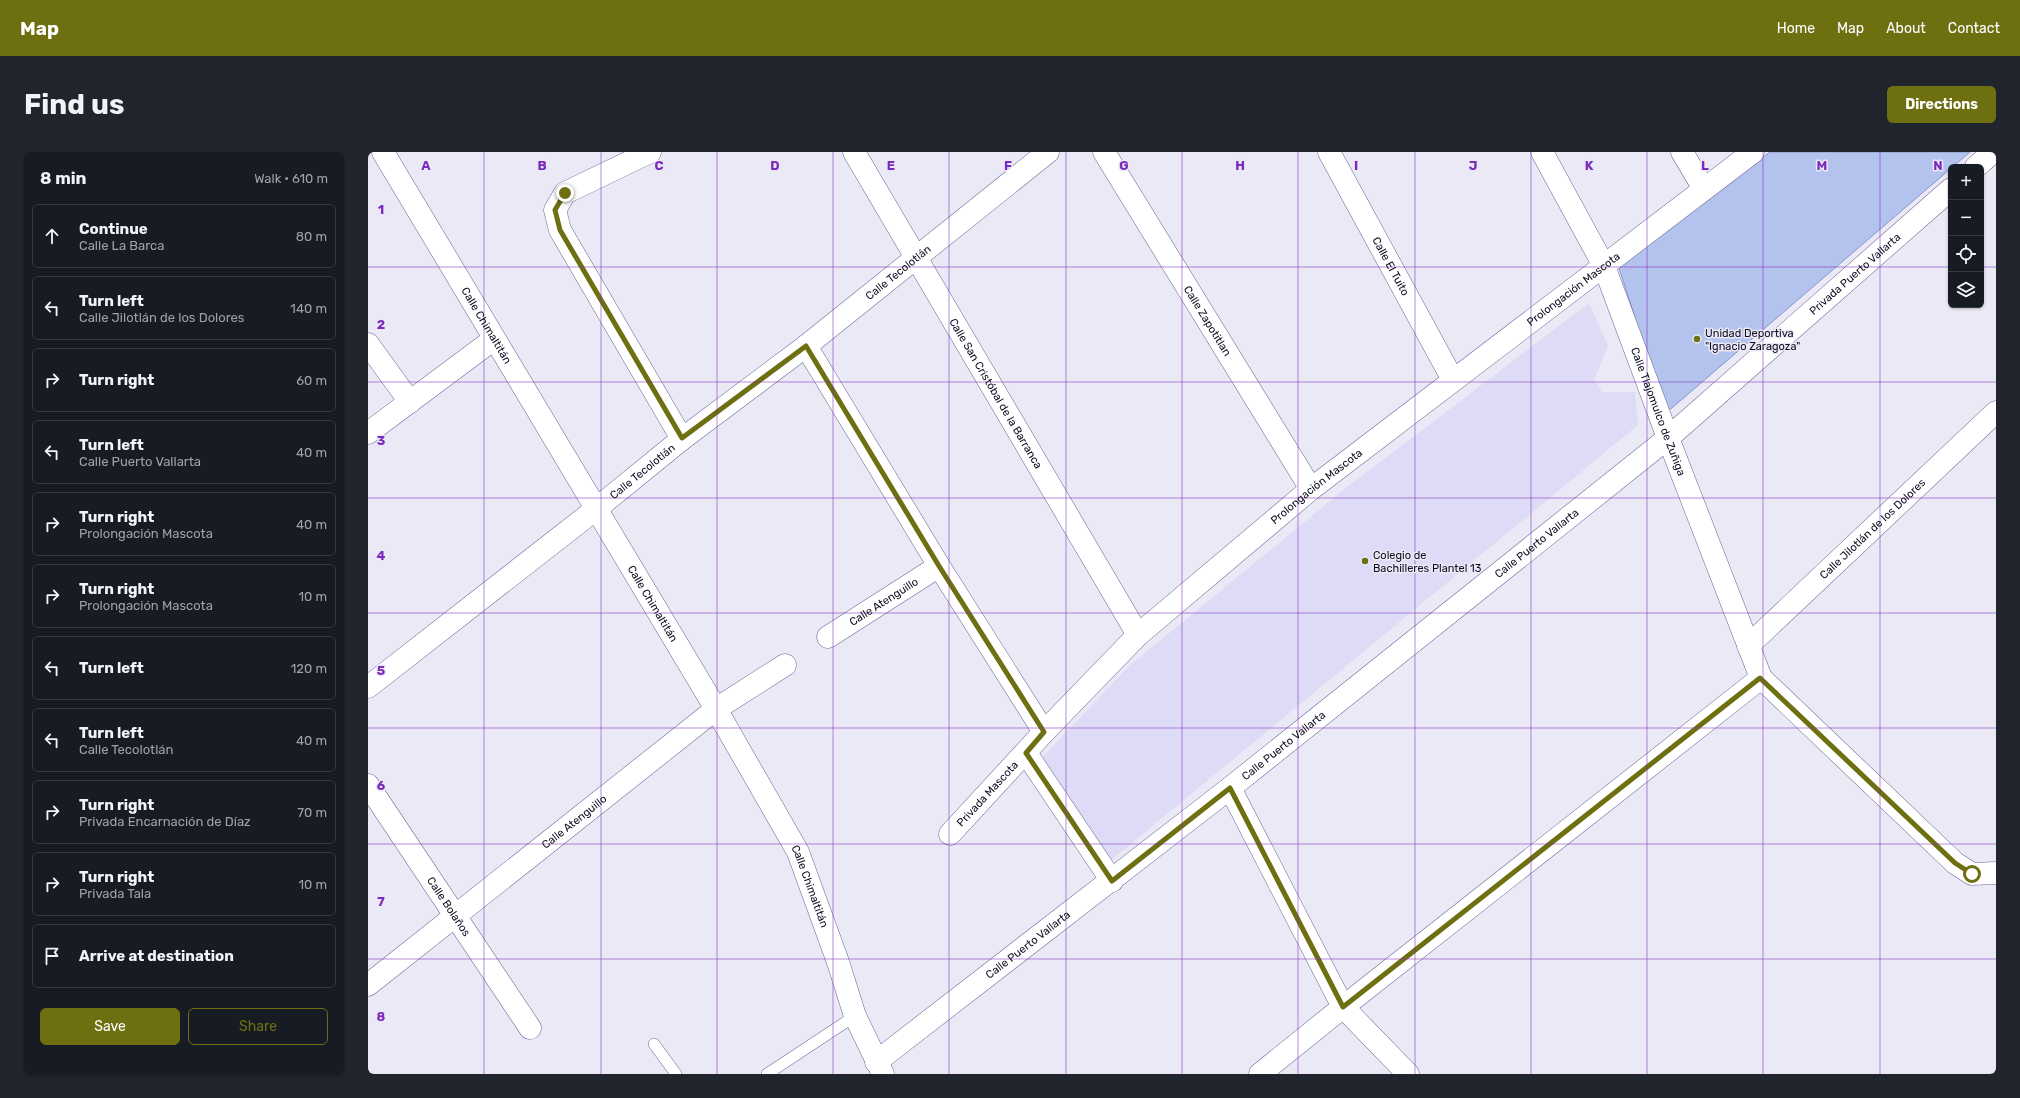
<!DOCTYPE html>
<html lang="en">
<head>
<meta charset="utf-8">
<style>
  :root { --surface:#171b24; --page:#20242c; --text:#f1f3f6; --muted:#9ea1a6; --line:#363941; --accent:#6e6f11 }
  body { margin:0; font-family:Rubik,sans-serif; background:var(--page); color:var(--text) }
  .controls { position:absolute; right:12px; top:12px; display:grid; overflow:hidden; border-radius:6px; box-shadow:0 1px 3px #0004 }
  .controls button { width:36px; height:36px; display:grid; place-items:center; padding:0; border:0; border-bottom:1px solid var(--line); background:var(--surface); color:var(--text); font:20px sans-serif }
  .stop { position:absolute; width:12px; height:12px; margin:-9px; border:3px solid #6e6f11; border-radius:50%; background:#fff }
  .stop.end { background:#6e6f11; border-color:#fff; box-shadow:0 1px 4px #0008 }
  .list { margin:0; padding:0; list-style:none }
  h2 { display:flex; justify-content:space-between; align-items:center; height:52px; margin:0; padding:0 16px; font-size:17px }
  h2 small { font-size:13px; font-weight:400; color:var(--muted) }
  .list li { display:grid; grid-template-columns:26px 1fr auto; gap:12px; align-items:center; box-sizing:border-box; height:64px; margin:0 8px 8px; padding:0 8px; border:1px solid var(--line); border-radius:6px }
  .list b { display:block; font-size:15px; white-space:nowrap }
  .list p { margin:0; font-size:13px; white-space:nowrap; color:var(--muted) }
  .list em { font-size:13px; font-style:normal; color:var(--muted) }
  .actions { display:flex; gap:8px; padding:12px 16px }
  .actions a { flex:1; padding:9px 0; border:1px solid var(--accent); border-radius:6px; text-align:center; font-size:14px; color:var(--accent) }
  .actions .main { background:var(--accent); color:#fff }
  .icon { flex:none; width:22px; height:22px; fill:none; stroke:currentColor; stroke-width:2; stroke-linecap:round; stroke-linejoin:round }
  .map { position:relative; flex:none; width:1628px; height:922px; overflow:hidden; border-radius:6px }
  header { display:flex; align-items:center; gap:24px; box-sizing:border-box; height:56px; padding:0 20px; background:var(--accent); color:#fff }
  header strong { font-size:19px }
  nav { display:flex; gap:22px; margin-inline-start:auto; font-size:14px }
  .intro { display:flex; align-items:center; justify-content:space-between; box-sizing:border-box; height:96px; padding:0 24px }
  h1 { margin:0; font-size:28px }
  .button { padding:10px 18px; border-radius:6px; background:var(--accent); color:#fff; font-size:14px; font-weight:700 }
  main { display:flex; gap:24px; padding:0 24px }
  aside { flex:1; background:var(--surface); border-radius:6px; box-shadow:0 1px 3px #0004 }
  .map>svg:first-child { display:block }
  .built { fill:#dddbf5 }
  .building { fill:#b3c3ee; stroke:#8596ca }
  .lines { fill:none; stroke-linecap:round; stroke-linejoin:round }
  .lane-casing { stroke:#6d669a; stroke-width:12 }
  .street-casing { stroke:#6d669a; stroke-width:23 }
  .lane { stroke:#fff; stroke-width:11 }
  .street { stroke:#fff; stroke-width:22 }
  .route { stroke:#6e6f11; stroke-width:5 }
  .grid { fill:none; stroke:#7b2cbf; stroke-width:1; stroke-opacity:0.55 }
  .poi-dot { fill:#6e6f11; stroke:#eae9f5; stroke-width:1.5 }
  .labels { text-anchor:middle; stroke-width:3; stroke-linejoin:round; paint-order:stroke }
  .street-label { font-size:11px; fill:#100d20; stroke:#eae9f5 }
  .poi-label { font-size:11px; fill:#100d20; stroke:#eae9f5; text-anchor:start }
  .grid-label { font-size:13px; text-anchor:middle; font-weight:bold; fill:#7b2cbf; stroke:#eae9f5; stroke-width:3; stroke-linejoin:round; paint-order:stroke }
</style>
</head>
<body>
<header>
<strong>Map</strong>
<nav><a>Home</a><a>Map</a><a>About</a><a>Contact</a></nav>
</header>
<div class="intro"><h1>Find us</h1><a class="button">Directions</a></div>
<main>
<aside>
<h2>8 min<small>Walk · 610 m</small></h2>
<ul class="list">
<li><svg class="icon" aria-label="ahead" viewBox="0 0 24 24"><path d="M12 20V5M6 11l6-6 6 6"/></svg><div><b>Continue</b><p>Calle La Barca</p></div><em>80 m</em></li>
<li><svg class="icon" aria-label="left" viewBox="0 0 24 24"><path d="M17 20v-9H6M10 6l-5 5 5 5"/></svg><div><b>Turn left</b><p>Calle Jilotlán de los Dolores</p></div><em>140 m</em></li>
<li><svg class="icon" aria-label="right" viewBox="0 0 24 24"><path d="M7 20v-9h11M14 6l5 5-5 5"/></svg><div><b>Turn right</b></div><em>60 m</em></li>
<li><svg class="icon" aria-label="left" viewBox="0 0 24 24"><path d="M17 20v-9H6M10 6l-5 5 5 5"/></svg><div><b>Turn left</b><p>Calle Puerto Vallarta</p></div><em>40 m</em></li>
<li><svg class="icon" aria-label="right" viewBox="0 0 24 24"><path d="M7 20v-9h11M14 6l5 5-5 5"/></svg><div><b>Turn right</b><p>Prolongación Mascota</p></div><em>40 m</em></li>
<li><svg class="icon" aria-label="right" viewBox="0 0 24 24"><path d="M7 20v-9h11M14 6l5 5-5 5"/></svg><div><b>Turn right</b><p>Prolongación Mascota</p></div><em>10 m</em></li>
<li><svg class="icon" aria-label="left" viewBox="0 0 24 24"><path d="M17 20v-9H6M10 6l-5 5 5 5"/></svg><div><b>Turn left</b></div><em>120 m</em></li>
<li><svg class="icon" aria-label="left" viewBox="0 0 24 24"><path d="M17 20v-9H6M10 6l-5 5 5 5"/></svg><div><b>Turn left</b><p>Calle Tecolotlán</p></div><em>40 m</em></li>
<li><svg class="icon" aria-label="right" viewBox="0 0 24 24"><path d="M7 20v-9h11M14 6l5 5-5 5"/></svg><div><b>Turn right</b><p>Privada Encarnación de Díaz</p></div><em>70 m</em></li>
<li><svg class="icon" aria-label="right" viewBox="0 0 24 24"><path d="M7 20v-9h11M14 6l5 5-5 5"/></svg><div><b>Turn right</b><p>Privada Tala</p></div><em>10 m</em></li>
<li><svg class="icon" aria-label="arrive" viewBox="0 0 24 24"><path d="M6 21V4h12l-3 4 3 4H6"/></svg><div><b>Arrive at destination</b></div></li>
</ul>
<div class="actions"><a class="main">Save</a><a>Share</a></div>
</aside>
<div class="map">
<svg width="1628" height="922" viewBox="0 0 1628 922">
  <rect width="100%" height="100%" fill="#eae9f5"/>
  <path class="built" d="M 1221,151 L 1240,194 L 1226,228 L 1234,240 L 1267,240 L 1270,273 L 742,709 L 671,609 L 761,514 L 978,336 Z"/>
  <path class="building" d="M 1402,0 L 1602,0 L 1298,261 L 1250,113 Z"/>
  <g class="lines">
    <defs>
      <path id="lane" d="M 286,892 L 308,922
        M 399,922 L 487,864"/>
      <g id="street">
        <path id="s1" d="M 15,0 L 348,557 L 430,700 L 470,810 L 487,864 L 515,922"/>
        <path d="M 282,0 L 197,41 L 187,58 L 192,78 L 314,287"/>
        <path id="s2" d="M 486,0 L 770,483"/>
        <path id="s3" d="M 736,0 L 943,337"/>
        <path id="s4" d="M 961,0 L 1085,228"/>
        <path id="s5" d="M 1174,0 L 1236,114 L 1300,286 L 1393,526 L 1587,711 L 1604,722 L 1628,721"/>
        <path d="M 1314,0 L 1336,37"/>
        <path d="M 1608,15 L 1625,0"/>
        <path d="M 0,192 L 42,250"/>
        <path d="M 438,194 L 571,414 L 676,580"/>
        <path d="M 0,281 L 126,187"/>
        <path id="s6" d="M 460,485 L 571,414"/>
        <path id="s7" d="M 1380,494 L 1628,260"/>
        <path id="s8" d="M 0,535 L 228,357 L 314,287 L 438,194 L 680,0"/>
        <path d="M 658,601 L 744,729"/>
        <path id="s9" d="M 0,633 L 162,876"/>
        <path d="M 862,636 L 975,855 L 1040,922"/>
        <path id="s10" d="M 582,682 L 676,580 L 770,483 L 943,337 L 1385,0"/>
        <path id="s11" d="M 0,833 L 348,557 L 417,513"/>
        <path id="s12" d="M 508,910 L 862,636 L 1300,286 L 1583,37"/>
        <path d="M 892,922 L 975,855 L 1393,526"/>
      </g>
    </defs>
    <use href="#lane" class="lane-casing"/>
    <use href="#street" class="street-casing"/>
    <use href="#lane" class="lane"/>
    <use href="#street" class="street"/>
  </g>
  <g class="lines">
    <path class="route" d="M 197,41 L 187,58 L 192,78 L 314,286 L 438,194 L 571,414 L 676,580 L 658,601 L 744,729 L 862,636 L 975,855 L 1392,526 L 1587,711 L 1604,722"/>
  </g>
  <path class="grid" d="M 116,0 L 116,922M 233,0 L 233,922M 349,0 L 349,922M 465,0 L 465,922M 581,0 L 581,922M 698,0 L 698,922M 814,0 L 814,922M 930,0 L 930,922M 1047,0 L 1047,922M 1163,0 L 1163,922M 1279,0 L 1279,922M 1395,0 L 1395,922M 1512,0 L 1512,922M 0,115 L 1583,115M 1613,115 L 1628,115M 0,230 L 1628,230M 0,346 L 1628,346M 0,461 L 1628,461M 0,576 L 1628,576M 0,692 L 1628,692M 0,807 L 1628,807"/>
  <g class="poi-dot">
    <circle cx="1329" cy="187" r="4"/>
    <circle cx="997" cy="409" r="4"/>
  </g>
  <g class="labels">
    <g class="street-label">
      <text dy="4" stroke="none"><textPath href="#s4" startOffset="130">Calle El Tuito</textPath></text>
      <text dy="4" stroke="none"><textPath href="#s8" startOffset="673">Calle Tecolotlán</textPath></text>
      <text dy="4" stroke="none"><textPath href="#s12" startOffset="1257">Privada Puerto Vallarta</textPath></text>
      <text dy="4" stroke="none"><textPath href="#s10" startOffset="830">Prolongación Mascota</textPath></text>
      <text dy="4" stroke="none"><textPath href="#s3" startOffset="198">Calle Zapotitlan</textPath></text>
      <text dy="4" stroke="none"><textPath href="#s1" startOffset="202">Calle Chimaltitán</textPath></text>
      <text dy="4" stroke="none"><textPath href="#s2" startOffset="280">Calle San Cristóbal de la Barranca</textPath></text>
      <text dy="4" stroke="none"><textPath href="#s5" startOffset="285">Calle Tlajomulco de Zuñiga</textPath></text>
      <text dy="4" stroke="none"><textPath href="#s8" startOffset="349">Calle Tecolotlán</textPath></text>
      <text dy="4" stroke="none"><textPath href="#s10" startOffset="506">Prolongación Mascota</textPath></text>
      <text dy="4" stroke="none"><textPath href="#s7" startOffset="171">Calle Jilotlán de los Dolores</textPath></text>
      <text dy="4" stroke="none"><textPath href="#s12" startOffset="840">Calle Puerto Vallarta</textPath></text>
      <text dy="4" stroke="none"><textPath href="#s6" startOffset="66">Calle Atenguillo</textPath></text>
      <text dy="4" stroke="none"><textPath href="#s1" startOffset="526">Calle Chimaltitán</textPath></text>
      <text dy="4" stroke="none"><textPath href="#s12" startOffset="516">Calle Puerto Vallarta</textPath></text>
      <text dy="4" stroke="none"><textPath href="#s10" startOffset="55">Privada Mascota</textPath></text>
      <text dy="4" stroke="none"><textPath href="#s11" startOffset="263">Calle Atenguillo</textPath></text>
      <text dy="4" stroke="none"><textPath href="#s1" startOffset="850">Calle Chimaltitán</textPath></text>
      <text dy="4" stroke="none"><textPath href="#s9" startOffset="146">Calle Bolaños</textPath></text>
      <text dy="4" stroke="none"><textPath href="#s12" startOffset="192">Calle Puerto Vallarta</textPath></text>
    </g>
    <g class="poi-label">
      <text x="1337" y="185">Unidad Deportiva<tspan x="1337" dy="13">"Ignacio Zaragoza"</tspan></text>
      <text x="1005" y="407">Colegio de<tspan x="1005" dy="13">Bachilleres Plantel 13</tspan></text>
    </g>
  </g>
  <g class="grid-label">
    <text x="58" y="18">A</text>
    <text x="174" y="18">B</text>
    <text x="291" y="18">C</text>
    <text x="407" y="18">D</text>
    <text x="523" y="18">E</text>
    <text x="640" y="18">F</text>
    <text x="756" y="18">G</text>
    <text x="872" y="18">H</text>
    <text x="988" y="18">I</text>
    <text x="1105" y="18">J</text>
    <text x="1221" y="18">K</text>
    <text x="1337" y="18">L</text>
    <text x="1454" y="18">M</text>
    <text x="1570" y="18">N</text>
    <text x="13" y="62">1</text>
    <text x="13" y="177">2</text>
    <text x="13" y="293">3</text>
    <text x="13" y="408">4</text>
    <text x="13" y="523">5</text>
    <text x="13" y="638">6</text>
    <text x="13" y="754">7</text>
    <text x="13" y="869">8</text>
  </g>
</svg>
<div class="controls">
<button>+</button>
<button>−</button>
<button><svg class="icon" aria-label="locate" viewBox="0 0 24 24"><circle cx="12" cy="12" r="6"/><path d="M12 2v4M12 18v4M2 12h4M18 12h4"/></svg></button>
<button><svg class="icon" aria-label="layers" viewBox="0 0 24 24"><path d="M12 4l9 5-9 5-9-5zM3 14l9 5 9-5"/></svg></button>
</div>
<div class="stop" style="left:1604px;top:722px"></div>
<div class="stop end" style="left:197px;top:41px"></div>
</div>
</main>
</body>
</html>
